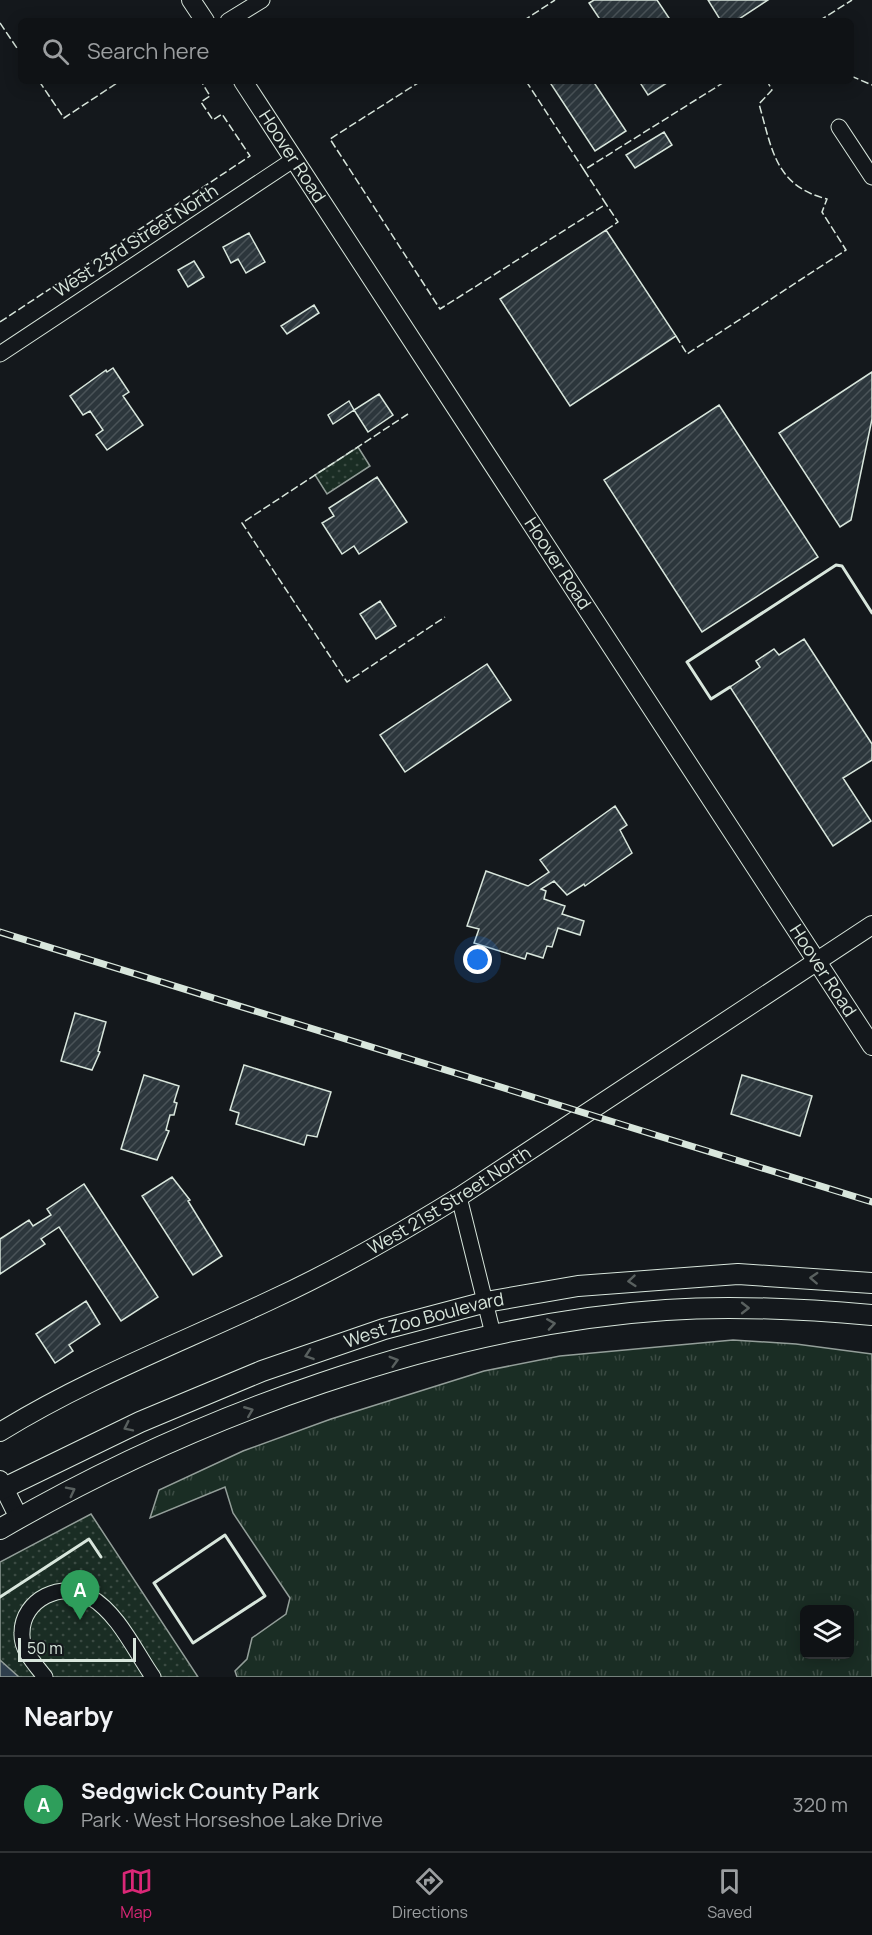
<!DOCTYPE html>
<html lang="en">
<head>
<meta charset="utf-8">
<style>
  :root { --surface:#0f1215; --page:#181b1e; --text:#f1f3f6; --muted:#9b9ea0; --line:#2f3234; --accent:#db2777 }
  body { margin:0; font-family:Manrope,sans-serif; background:var(--page); color:var(--text) }
  .controls { position:absolute; right:18px; bottom:18px; display:grid; overflow:hidden; border-radius:9px; box-shadow:0 3px 15px #0003 }
  .controls button { width:54px; height:54px; display:grid; place-items:center; padding:0; border:0; border-bottom:2px solid var(--line); background:var(--surface); color:var(--text); font:30px sans-serif }
  .scale { position:absolute; left:18px; bottom:15px; width:118px; box-sizing:border-box; padding-left:6px; border:3px solid #d8e6dc; border-top:0; font-size:16px; line-height:21px; white-space:nowrap; color:#d8e6dc; -webkit-text-stroke:4px #14181c; paint-order:stroke }
  .you { position:absolute; left:478px; top:960px; width:21px; height:21px; margin:-15px; border:4px solid #fff; border-radius:50%; background:#1a73e8; box-shadow:0 0 0 9px #1a73e833 }
  .badge { display:grid; place-items:center; width:39px; height:39px; border-radius:50%; background:var(--accent); color:#fff; font-size:20px; font-weight:700 }
  .pin { position:absolute; translate:-50% -50px; filter:drop-shadow(0 2px 3px #0008) }
  .pin::after { content:''; position:absolute; top:32px; width:21px; height:18px; background:inherit; clip-path:polygon(0 0,100% 0,50% 100%) }
  .list { margin:0; padding:0; list-style:none }
  h2 { display:flex; justify-content:space-between; align-items:center; height:78px; margin:0; padding:0 24px; font-size:26px }
  h2 small { font-size:20px; font-weight:400; color:var(--muted) }
  .list li { display:grid; grid-template-columns:39px 1fr auto; gap:18px; align-items:center; box-sizing:border-box; height:96px; padding:0 24px; border-top:2px solid var(--line) }
  .list b { display:block; font-size:22px; white-space:nowrap }
  .list p { margin:0; font-size:20px; white-space:nowrap; color:var(--muted) }
  .list em { font-size:20px; font-style:normal; color:var(--muted) }
  .icon { flex:none; width:33px; height:33px; fill:none; stroke:currentColor; stroke-width:2; stroke-linecap:round; stroke-linejoin:round }
  .map { position:relative; flex:none; width:872px; height:1677px; overflow:hidden }
  .search { position:absolute; background:var(--surface); box-shadow:0 3px 15px #0003; left:18px; right:18px; top:18px; height:66px; display:flex; align-items:center; gap:15px; box-sizing:border-box; padding:0 21px; border-radius:9px; color:var(--muted); font-size:22px }
  .sheet { height:174px; background:var(--surface) }
  nav { display:flex; justify-content:space-around; align-items:center; box-sizing:border-box; height:84px; border-top:2px solid var(--line); background:var(--surface); font-size:16px; color:var(--muted) }
  nav a { display:grid; justify-items:center; gap:3px }
  nav .on { color:var(--accent) }
  .map>svg:first-child { display:block }
  .grass { fill:url(#grass-tufts); stroke:#939e99; stroke-width:1.5; fill-rule:evenodd }
  .park { fill:url(#park-dots); stroke:#939e99; stroke-width:1.5 }
  .water { fill:url(#water-ripples); stroke:#939e99; stroke-width:1.5 }
  .building { fill:url(#building-hatch); stroke:#d8e6dc; stroke-width:1.5 }
  .lines { fill:none; stroke-linecap:round; stroke-linejoin:round }
  .minor-casing { stroke:#d8e6dc; stroke-width:17 }
  .tertiary-casing { stroke:#d8e6dc; stroke-width:20 }
  .secondary-casing { stroke:#d8e6dc; stroke-width:22 }
  .minor { stroke:#14181c; stroke-width:15 }
  .tertiary { stroke:#14181c; stroke-width:18 }
  .secondary { stroke:#14181c; stroke-width:20 }
  .rail-casing { stroke:#d8e6dc; stroke-width:7 }
  .rail { stroke:#14181c; stroke-width:4.5; stroke-dasharray:14; stroke-linecap:butt }
  .fence { stroke:#d8e6dc; stroke-width:1.5; stroke-dasharray:8 3; stroke-linecap:butt }
  .wall { stroke:#d8e6dc; stroke-width:3 }
  .oneway { stroke:#59605f }
  .labels { text-anchor:middle; stroke-width:4.5; stroke-linejoin:round; paint-order:stroke }
  .street-label { font-size:18px; fill:#d8e6dc; stroke:#14181c }
</style>
</head>
<body>
<div class="map">
<svg width="872" height="1677" viewBox="0 0 872 1677">
  <defs>
    <pattern id="grass-tufts" width="24" height="20" patternUnits="userSpaceOnUse" patternTransform="scale(1.5)"><rect width="24" height="20" fill="#1a2d24"/><path d="M3 7l-1-3M5 7V3M7 7l1-3M15 17l-1-3M17 17v-4M19 17l1-3" fill="none" stroke="#3b4b43"/></pattern>
    <pattern id="park-dots" width="8" height="8" patternUnits="userSpaceOnUse" patternTransform="scale(1.5)"><rect width="8" height="8" fill="#1a2d24"/><path d="M2 2h.1M6 6h.1" fill="none" stroke="#3b4b43" stroke-width="1.8" stroke-linecap="round"/></pattern>
    <pattern id="water-ripples" width="26" height="14" patternUnits="userSpaceOnUse" patternTransform="scale(1.5)"><rect width="26" height="14" fill="#2f3f4d"/><path d="M2 4q2-2 4 0t4 0M15 11q2-2 4 0t4 0" fill="none" stroke="#4c5b66"/></pattern>
    <pattern id="building-hatch" width="6" height="6" patternUnits="userSpaceOnUse" patternTransform="scale(1.5)"><rect width="6" height="6" fill="#2c363c"/><path d="M-1 1l2-2M0 6l6-6M5 7l2-2" fill="none" stroke="#4a5358"/></pattern>
  </defs>
  <rect width="100%" height="100%" fill="#14181c"/>
  <path class="grass" d="M 733,1340 L 796,1344 L 872,1354 L 872,1677 L 237,1677 L 235,1671 L 247,1659 L 252,1638 L 286,1614 L 290,1598 L 233,1513 L 225,1487 L 150,1518 L 159,1490 L 243,1451 L 331,1419 L 484,1371 L 560,1356 ZM 804,1610 L 850,1610 L 850,1654 L 804,1654 Z"/>
  <path class="park" d="M 358,447 L 370,466 L 327,494 L 315,475 Z
    M 91,1514 L 198,1677 L 0,1677 L 0,1562 Z"/>
  <path class="water" d="M 0,1660 L 19,1677 L 0,1677 Z"/>
  <path class="building" d="M 594,0 L 657,0 L 671,21 L 601,21 L 589,3 Z
    M 708,0 L 768,0 L 736,21 L 721,21 Z
    M 549,81 L 593,81 L 626,131 L 595,151 Z
    M 639,81 L 670,81 L 648,95 Z
    M 664,132 L 672,145 L 635,168 L 626,155 Z
    M 606,230 L 676,336 L 570,406 L 500,299 Z
    M 249,233 L 265,262 L 246,273 L 238,259 L 231,263 L 223,247 Z
    M 194,261 L 204,277 L 188,287 L 178,270 Z
    M 314,305 L 319,313 L 287,334 L 281,326 Z
    M 113,368 L 129,392 L 123,396 L 143,425 L 107,450 L 96,435 L 103,430 L 90,411 L 83,415 L 70,396 L 106,370 L 107,372 Z
    M 872,372 L 872,419 L 851,520 L 840,527 L 779,433 Z
    M 379,394 L 393,415 L 368,432 L 354,410 Z
    M 349,401 L 354,410 L 333,424 L 328,415 Z
    M 719,405 L 818,557 L 702,632 L 604,480 Z
    M 377,477 L 407,522 L 359,554 L 354,546 L 342,554 L 322,523 L 334,516 L 329,508 Z
    M 380,601 L 396,626 L 376,639 L 360,614 Z
    M 804,639 L 872,744 L 872,760 L 843,778 L 871,821 L 833,846 L 730,687 L 760,667 L 756,661 L 774,649 L 779,655 Z
    M 487,664 L 511,700 L 405,772 L 380,735 Z
    M 615,806 L 627,825 L 620,830 L 632,853 L 585,886 L 584,884 L 567,895 L 554,881 L 541,889 L 546,891 L 544,899 L 565,906 L 562,914 L 584,921 L 580,935 L 558,928 L 552,947 L 547,946 L 543,958 L 527,953 L 525,959 L 474,943 L 479,929 L 467,926 L 486,871 L 528,886 L 549,872 L 540,860 Z
    M 75,1013 L 106,1022 L 98,1051 L 100,1052 L 92,1070 L 61,1061 Z
    M 244,1065 L 331,1092 L 317,1137 L 307,1135 L 304,1145 L 236,1124 L 239,1113 L 230,1110 Z
    M 144,1075 L 179,1086 L 174,1102 L 177,1103 L 174,1115 L 170,1115 L 166,1130 L 169,1131 L 157,1160 L 121,1149 Z
    M 742,1075 L 812,1096 L 800,1136 L 731,1114 Z
    M 172,1177 L 190,1200 L 188,1201 L 222,1256 L 193,1275 L 142,1196 Z
    M 84,1184 L 158,1297 L 121,1321 L 59,1227 L 41,1239 L 45,1244 L 0,1274 L 0,1239 L 29,1220 L 33,1226 L 51,1215 L 47,1209 Z
    M 86,1301 L 100,1324 L 69,1345 L 73,1351 L 55,1363 L 36,1334 Z"/>
  <g class="lines">
    <defs>
      <path id="minor" d="M 228,21 L 262,0
        M 839,127 L 872,177
        M 0,354 L 293,160
        M 459,1197 L 493,1334
        M 45,1677 C 35,1664 21,1650 22,1633 C 22,1599 63,1580 90,1597 C 118,1613 135,1651 153,1677"/>
      <g id="tertiary">
        <path d="M 191,0 L 205,21"/>
        <path id="s1" d="M 243,81 L 872,1046"/>
        <path id="s2" d="M 0,1432 C 86,1379 180,1343 271,1300 C 336,1270 399,1234 459,1197 L 872,925"/>
        <path d="M 0,1480 L 19,1518"/>
      </g>
      <g id="secondary">
        <path id="s3" d="M 0,1490 L 140,1422 L 262,1371 L 384,1329 L 486,1302 L 578,1286 L 738,1274 L 872,1283"/>
        <path d="M 0,1529 C 193,1417 442,1325 666,1310 C 735,1305 804,1309 872,1315"/>
      </g>
    </defs>
    <use href="#minor" class="minor-casing"/>
    <use href="#tertiary" class="tertiary-casing"/>
    <use href="#secondary" class="secondary-casing"/>
    <use href="#minor" class="minor"/>
    <use href="#tertiary" class="tertiary"/>
    <use href="#secondary" class="secondary"/>
    <defs>
      <path id="rail" d="M 0,932 L 872,1202"/>
    </defs>
    <use href="#rail" class="rail-casing"/>
    <use href="#rail" class="rail"/>
    <path class="fence" d="M 523,21 L 555,0
      M 819,21 L 852,0
      M 0,23 L 21,54
      M 851,76 L 872,85
      M 39,81 L 64,118 L 120,81
      M 421,81 L 330,139 L 440,309 L 606,204 L 584,170
      M 526,81 L 584,170 L 726,81
      M 606,230 L 618,222 L 606,204
      M 0,322 L 250,156 L 222,114 L 213,120 L 201,102 L 210,96 L 201,81
      M 676,336 L 687,354 L 846,250 L 822,212 L 827,199 C 775,186 772,149 759,104 L 772,90 L 767,81
      M 408,414 L 242,523 L 347,682 L 445,617"/>
    <path class="wall" d="M 730,687 L 711,699 L 687,662 L 836,565 L 842,566 L 872,613
      M 225,1535 L 265,1596 L 193,1643 L 154,1583 Z
      M 0,1597 L 89,1539 L 101,1557"/>
  </g>
  <defs><path id="oneway-chevron" d="M-2-3.5L2.5 0L-2 3.5" fill="none" stroke-width="1.6" stroke-linecap="round" stroke-linejoin="round" transform="scale(1.5)"/></defs>
  <g class="oneway">
    <use href="#oneway-chevron" transform="translate(814 1278) rotate(-177)"/>
    <use href="#oneway-chevron" transform="translate(632 1281) rotate(175)"/>
    <use href="#oneway-chevron" transform="translate(745 1308)"/>
    <use href="#oneway-chevron" transform="translate(551 1324) rotate(-9)"/>
    <use href="#oneway-chevron" transform="translate(309 1355) rotate(161)"/>
    <use href="#oneway-chevron" transform="translate(394 1361) rotate(-16)"/>
    <use href="#oneway-chevron" transform="translate(249 1411) rotate(-22)"/>
    <use href="#oneway-chevron" transform="translate(128 1427) rotate(154)"/>
    <use href="#oneway-chevron" transform="translate(71 1491) rotate(-27)"/>
  </g>
  <g class="labels">
    <g class="street-label">
      <text dy="6" stroke="none"><textPath href="#s1" startOffset="90">Hoover Road</textPath></text>
      <text transform="translate(136 241) rotate(-33)" y="6">West 23rd Street North</text>
      <text dy="6" stroke="none"><textPath href="#s1" startOffset="576">Hoover Road</textPath></text>
      <text dy="6" stroke="none"><textPath href="#s1" startOffset="1062">Hoover Road</textPath></text>
      <text dy="6" stroke="none"><textPath href="#s2" startOffset="506">West 21st Street North</textPath></text>
      <text dy="6" stroke="none"><textPath href="#s3" startOffset="458">West Zoo Boulevard</textPath></text>
    </g>
  </g>
</svg>
<div class="controls">
<button><svg class="icon" aria-label="layers" viewBox="0 0 24 24"><path d="M12 4l9 5-9 5-9-5zM3 14l9 5 9-5"/></svg></button>
</div>
<div class="scale">50 m</div>
<div class="you"></div>
<div class="pin badge" style="left:80px;top:1620px;background:#2e9e5b">A</div>
<div class="search"><svg class="icon" aria-label="search" viewBox="0 0 24 24"><circle cx="10" cy="10" r="6"/><path d="M15 15l6 6"/></svg>Search here</div>
</div>
<section class="sheet">
<h2>Nearby<small></small></h2>
<ul class="list">
<li><span class="badge" style="background:#2e9e5b">A</span><div><b>Sedgwick County Park</b><p>Park · West Horseshoe Lake Drive</p></div><em>320 m</em></li>
</ul>
</section>
<nav>
<a class="on"><svg class="icon" aria-label="map" viewBox="0 0 24 24"><path d="M3 6l6-2 6 2 6-2v14l-6 2-6-2-6 2zM9 4v14M15 6v14"/></svg>Map</a>
<a><svg class="icon" aria-label="directions" viewBox="0 0 24 24"><path d="M12 3l9 9-9 9-9-9zM9 14v-3h6M13 9l2 2-2 2"/></svg>Directions</a>
<a><svg class="icon" aria-label="saved" viewBox="0 0 24 24"><path d="M7 4h10v16l-5-4-5 4z"/></svg>Saved</a>
</nav>
</body>
</html>
